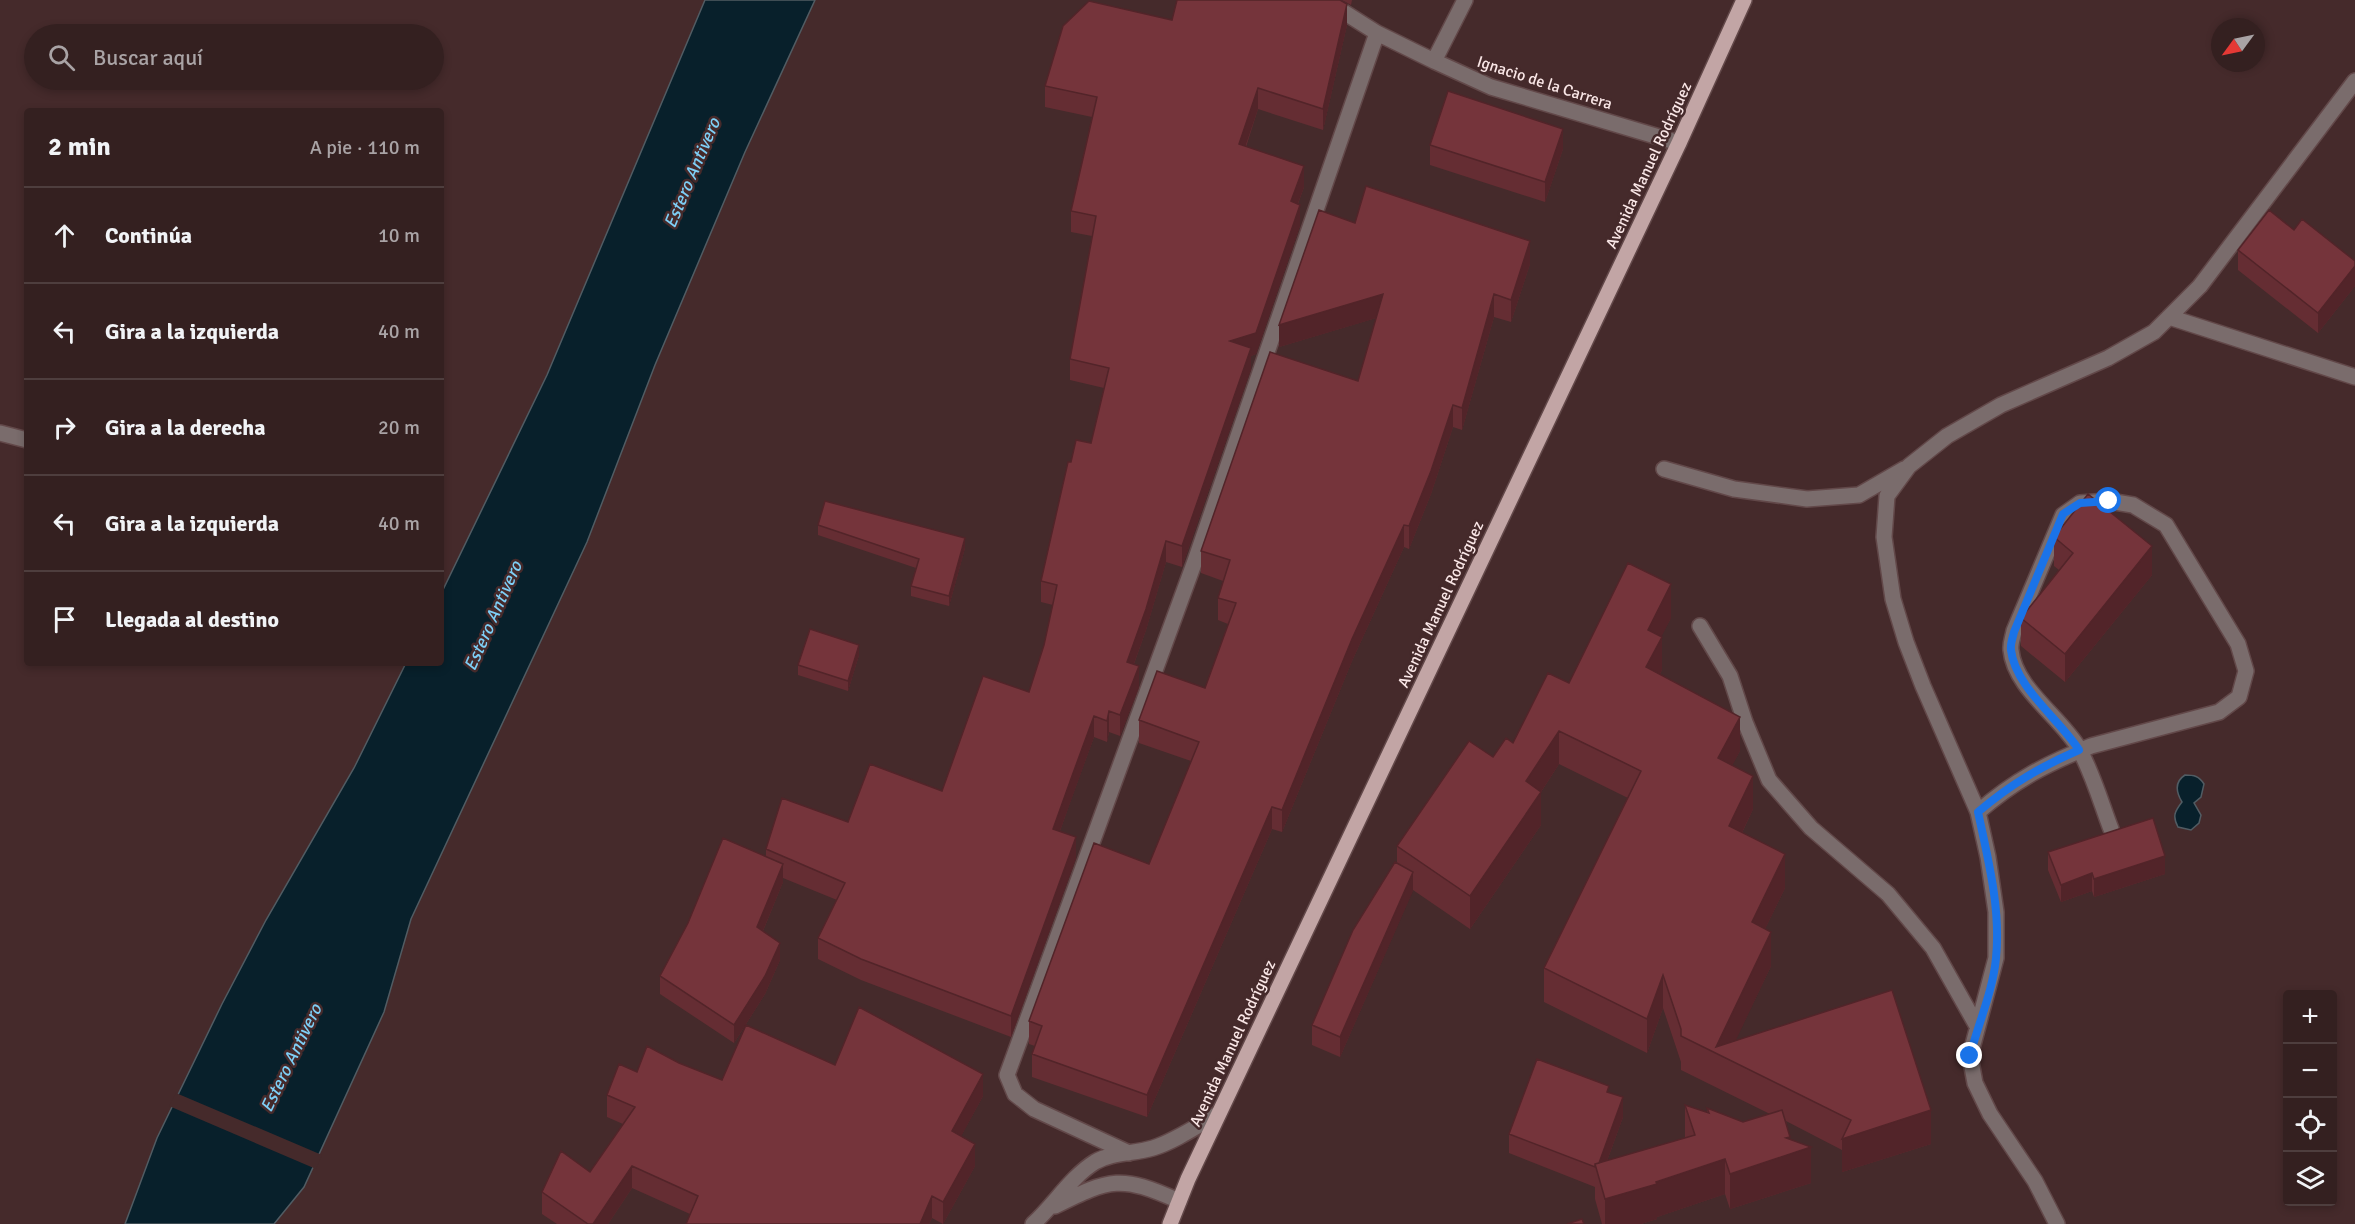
<!DOCTYPE html>
<html lang="es">
<head>
<meta charset="utf-8">
<style>
  :root { --surface:#342020; --page:#3f2d2d; --text:#f1f3f6; --muted:#a9a3a5; --line:#4e3e3e }
  body { margin:0; font-family:Signika,sans-serif; background:var(--page); color:var(--text) }
  .controls { position:absolute; right:18px; bottom:18px; display:grid; overflow:hidden; border-radius:6px; box-shadow:0 3px 9px #0003 }
  .controls button { width:54px; height:54px; display:grid; place-items:center; padding:0; border:0; border-bottom:2px solid var(--line); background:var(--surface); color:var(--text); font:30px sans-serif }
  .compass { position:absolute; left:2211px; top:18px; width:54px; height:54px; border-radius:50%; background:var(--surface); box-shadow:0 3px 9px #0003; rotate:237deg }
  .stop { position:absolute; width:18px; height:18px; margin:-14px; border:4px solid #1a73e8; border-radius:50%; background:#fff }
  .stop.end { background:#1a73e8; border-color:#fff; box-shadow:0 2px 6px #0008 }
  .list { margin:0; padding:0; list-style:none }
  h2 { display:flex; justify-content:space-between; align-items:center; height:78px; margin:0; padding:0 24px; font-size:26px }
  h2 small { font-size:20px; font-weight:400; color:var(--muted) }
  .list li { display:grid; grid-template-columns:39px 1fr auto; gap:18px; align-items:center; box-sizing:border-box; height:96px; padding:0 24px; border-top:2px solid var(--line) }
  .list b { display:block; font-size:22px; white-space:nowrap }
  .list em { font-size:20px; font-style:normal; color:var(--muted) }
  .icon { flex:none; width:33px; height:33px; fill:none; stroke:currentColor; stroke-width:2; stroke-linecap:round; stroke-linejoin:round }
  .map { position:relative; flex:none; width:2355px; height:1224px; overflow:hidden }
  .search { position:absolute; background:var(--surface); box-shadow:0 3px 9px #0003; left:24px; top:24px; width:420px; height:66px; display:flex; align-items:center; gap:15px; box-sizing:border-box; padding:0 21px; border-radius:33px; color:var(--muted); font-size:22px }
  .panel { position:absolute; background:var(--surface); box-shadow:0 3px 9px #0003; left:24px; top:108px; width:420px; height:558px; border-radius:6px }
  .map>svg:first-child { display:block }
  .water { fill:#08202b; stroke:#515c63; stroke-width:1.5 }
  .pier { fill:#452a2b }
  .lines { fill:none; stroke-linecap:round; stroke-linejoin:round }
  .minor-casing { stroke:#624849; stroke-width:18 }
  .major-casing { stroke:#624849; stroke-width:18 }
  .minor { stroke:#7a6c6c; stroke-width:15 }
  .major { stroke:#c2a5a5; stroke-width:15 }
  .wall { fill:#652d33 }
  .shaded-wall { fill:#522429 }
  .building { fill:#75343b; stroke:#522429; stroke-width:1.5 }
  .route { stroke:#1a73e8; stroke-width:8 }
  .labels { text-anchor:middle; stroke-width:5; stroke-linejoin:round; paint-order:stroke }
  .street-label { font-size:16px; fill:#fae7e7; stroke:#452a2b }
  .water-label { font-size:18px; font-style:italic; fill:#7ecff6; stroke:#452a2b }
</style>
</head>
<body>
<div class="map">
<svg width="2355" height="1224" viewBox="0 0 2355 1224">
  <rect width="100%" height="100%" fill="#452a2b"/>
  <path class="water" d="M 705,0 L 815,0 L 745,152 L 655,365 L 587,542 L 411,919 L 384,1012 L 304,1187 L 274,1224 L 125,1224 L 157,1138 L 222,1004 L 266,920 L 354,768 L 406,663 L 441,663 L 441,594 L 547,375 Z
    M 2185,775 C 2194,775 2199,776 2204,784 L 2201,797 L 2194,803 L 2201,815 L 2199,823 L 2191,830 L 2178,827 C 2172,816 2175,811 2182,802 C 2176,792 2174,782 2185,775 Z"/>
  <path class="pier" d="M 176,1093 L 322,1155 L 316,1169 L 169,1106 Z"/>
  <g class="lines">
    <defs>
      <path id="minor" d="M 1330,7 L 1339,9 L 1377,33 L 1434,61 L 1491,87 L 1679,143
        M 1434,61 L 1465,0
        M 2169,317 L 2355,377
        M 0,433 L 27,440
        M 1664,469 L 1734,489 L 1807,499 L 1859,495 L 1904,469
        M 1700,626 L 1730,676 L 1745,722 L 1769,780 L 1811,828 L 1888,894 L 1933,948 L 1977,1026
        M 1978,812 C 2015,780 2046,764 2091,746 L 2219,712 L 2239,697 L 2246,671 L 2238,644 L 2166,525 L 2133,505 L 2109,501 L 2080,503 L 2063,515 L 2014,631 C 2013,637 2010,644 2011,650 C 2014,687 2060,717 2078,747 C 2092,771 2101,803 2111,829
        M 1129,1153 L 1034,1109 L 1015,1094 L 1007,1075 L 1195,561 L 1377,33
        M 1055,1206 C 1111,1178 1121,1175 1179,1201
        M 1033,1224 C 1054,1205 1071,1177 1095,1162 C 1112,1152 1133,1154 1153,1148 C 1175,1141 1197,1126 1218,1114
        M 2057,1224 L 2035,1181 L 1990,1114 L 1975,1083 L 1970,1056 L 1996,958 L 1996,912 L 1988,857 L 1978,812 L 1923,686 L 1906,642 L 1893,599 L 1884,537 L 1887,496 L 1909,466 L 1947,436 L 2001,405 L 2108,358 L 2154,332 L 2200,286 L 2355,81"/>
      <path id="major" d="M 1170,1224 L 1188,1179 L 1679,143 L 1744,0"/>
    </defs>
    <use href="#minor" class="minor-casing"/>
    <use href="#major" class="major-casing"/>
    <use href="#minor" class="minor"/>
    <use href="#major" class="major"/>
  </g>
  <path class="wall" d="M 1342,0 L 1352,0 L 1351,5 Z
    M 1172,20 L 1347,25 L 1323,130 L 1258,109 L 1246,147 L 1304,187 L 1298,204 L 1300,226 L 1256,354 L 1251,356 L 1251,369 L 1182,567 L 1166,562 L 1146,630 L 1134,664 L 1139,687 L 1120,736 L 1109,732 L 1107,742 L 1094,737 L 1072,797 L 1060,831 L 1076,858 L 1011,1037 L 861,980 L 818,959 L 818,938 L 837,900 L 783,878 L 783,882 L 763,931 L 780,960 L 765,994 L 734,1043 L 660,994 L 660,976 L 766,857 L 766,849 L 942,791 L 1029,692 L 1044,645 L 1053,605 L 1041,602 L 1041,581 L 1071,462 L 1091,443 L 1104,388 L 1070,380 L 1070,359 L 1092,236 L 1071,232 L 1071,211 L 1092,117 L 1045,107 L 1045,86 Z
    M 1430,145 L 1563,149 L 1545,202 L 1430,165 Z
    M 1355,223 L 1530,264 L 1511,322 L 1494,317 L 1462,430 L 1453,427 L 1431,494 L 1409,549 L 1404,547 L 1352,661 L 1282,832 L 1272,829 L 1147,1117 L 1032,1077 L 1032,1054 L 1035,1046 L 1029,1044 L 1029,1021 L 1149,864 L 1191,761 L 1139,743 L 1139,720 L 1205,688 L 1228,624 L 1218,620 L 1218,598 L 1223,581 L 1201,573 L 1201,551 L 1358,381 L 1376,318 L 1279,347 Z
    M 2294,230 L 2355,261 L 2355,286 L 2318,333 L 2238,270 L 2238,250 Z
    M 818,525 L 965,548 L 949,606 L 911,596 L 911,586 L 916,568 L 818,535 Z
    M 2054,537 L 2152,575 L 2065,682 L 2021,646 L 2021,618 L 2059,570 L 2054,566 Z
    M 1671,618 L 1661,636 L 1662,670 L 1660,674 L 1740,751 L 1732,765 L 1753,809 L 1742,833 L 1785,888 L 1765,929 L 1771,966 L 1735,1041 L 1931,1144 L 1842,1172 L 1842,1150 L 1786,1121 L 1790,1140 L 1811,1183 L 1730,1209 L 1725,1194 L 1657,1217 L 1657,1219 L 1641,1224 L 1602,1224 L 1595,1199 L 1595,1187 L 1509,1153 L 1509,1134 L 1609,1092 L 1623,1117 L 1607,1161 L 1685,1138 L 1685,1105 L 1707,1113 L 1707,1108 L 1743,1122 L 1770,1114 L 1681,1070 L 1681,1062 L 1663,1008 L 1647,1053 L 1544,1002 L 1544,968 L 1628,798 L 1559,764 L 1541,792 L 1541,825 L 1470,929 L 1413,890 L 1340,1057 L 1312,1045 L 1312,1025 L 1397,863 L 1397,846 L 1493,757 L 1513,743 L 1569,683 Z
    M 859,655 L 848,691 L 798,675 L 798,665 Z
    M 2048,852 L 2165,874 L 2094,897 L 2092,891 L 2061,902 L 2048,870 Z
    M 679,1063 L 722,1080 L 835,1065 L 983,1096 L 961,1136 L 975,1166 L 943,1224 L 932,1218 L 929,1224 L 686,1224 L 690,1214 L 632,1188 L 608,1224 L 557,1224 L 542,1214 L 542,1192 L 590,1172 L 623,1124 L 607,1117 L 607,1095 L 637,1072 Z"/>
  <path class="shaded-wall" d="M 1347,4 L 1347,25 L 1323,130 L 1323,109 Z
    M 1258,88 L 1258,109 L 1239,165 L 1239,144 Z
    M 1563,129 L 1563,149 L 1545,202 L 1545,182 Z
    M 1304,166 L 1304,187 L 1291,222 L 1291,201 Z
    M 1300,205 L 1300,226 L 1256,354 L 1251,356 L 1251,369 L 1182,567 L 1182,546 L 1230,341 Z
    M 1530,241 L 1530,264 L 1511,322 L 1511,300 Z
    M 2355,266 L 2355,286 L 2318,333 L 2318,313 Z
    M 1383,294 L 1383,316 L 1279,347 L 1279,325 Z
    M 1494,294 L 1494,317 L 1462,430 L 1462,408 Z
    M 1453,405 L 1453,427 L 1431,494 L 1409,549 L 1409,526 Z
    M 1404,525 L 1404,547 L 1352,661 L 1282,832 L 1282,810 L 1352,639 Z
    M 965,538 L 965,548 L 949,606 L 949,596 Z
    M 1166,541 L 1166,562 L 1146,630 L 1127,683 L 1127,662 Z
    M 2152,546 L 2152,575 L 2065,682 L 2065,654 Z
    M 1671,584 L 1671,618 L 1648,663 L 1648,630 Z
    M 1662,637 L 1662,670 L 1646,701 L 1646,667 Z
    M 859,645 L 859,655 L 848,691 L 848,681 Z
    M 1139,666 L 1139,687 L 1120,736 L 1120,715 Z
    M 1109,711 L 1109,732 L 1107,742 L 1107,721 Z
    M 1094,716 L 1094,737 L 1053,850 L 1053,829 Z
    M 1740,717 L 1740,751 L 1718,792 L 1718,758 Z
    M 1559,731 L 1559,764 L 1537,798 L 1541,792 L 1541,825 L 1470,929 L 1470,896 L 1526,781 Z
    M 1753,776 L 1753,809 L 1729,860 L 1729,826 Z
    M 1272,807 L 1272,829 L 1147,1117 L 1147,1095 Z
    M 1076,837 L 1076,858 L 1011,1037 L 1011,1016 Z
    M 1785,854 L 1785,888 L 1752,956 L 1752,922 Z
    M 2165,856 L 2165,874 L 2094,897 L 2094,879 Z
    M 783,864 L 783,882 L 757,945 L 757,927 Z
    M 1413,872 L 1413,891 L 1340,1057 L 1340,1037 Z
    M 2092,873 L 2092,891 L 2061,902 L 2061,885 Z
    M 1771,932 L 1771,966 L 1727,1059 L 1716,1047 Z
    M 780,943 L 780,960 L 765,994 L 734,1043 L 734,1025 Z
    M 1663,975 L 1663,1008 L 1647,1053 L 1647,1019 Z
    M 983,1074 L 983,1096 L 952,1153 L 952,1131 Z
    M 1623,1097 L 1623,1117 L 1600,1180 L 1597,1168 Z
    M 1931,1110 L 1931,1144 L 1842,1172 L 1842,1139 Z
    M 1790,1137 L 1790,1154 L 1811,1147 L 1811,1183 L 1730,1209 L 1730,1174 L 1786,1138 Z
    M 975,1144 L 975,1166 L 943,1224 L 943,1202 Z
    M 1725,1159 L 1725,1194 L 1657,1217 L 1657,1219 L 1641,1224 L 1605,1224 L 1605,1199 Z
    M 632,1166 L 632,1188 L 608,1224 L 593,1224 Z
    M 932,1196 L 932,1218 L 929,1224 L 920,1224 Z"/>
  <path class="building" d="M 1177,0 L 1340,0 L 1347,4 L 1323,109 L 1258,88 L 1239,144 L 1304,166 L 1291,201 L 1300,205 L 1256,333 L 1230,341 L 1251,348 L 1182,546 L 1166,541 L 1146,609 L 1127,662 L 1139,666 L 1120,715 L 1109,711 L 1107,721 L 1094,716 L 1072,776 L 1053,829 L 1076,837 L 1011,1016 L 861,959 L 818,938 L 845,883 L 766,849 L 782,798 L 848,822 L 870,764 L 942,791 L 983,676 L 1029,692 L 1044,645 L 1057,585 L 1041,581 L 1068,462 L 1071,462 L 1076,440 L 1091,443 L 1109,368 L 1070,359 L 1096,216 L 1071,211 L 1097,97 L 1045,86 L 1063,26 L 1089,1 L 1172,20 Z
    M 1448,91 L 1563,129 L 1545,182 L 1430,145 Z
    M 1366,186 L 1530,241 L 1511,300 L 1494,294 L 1462,408 L 1453,405 L 1431,471 L 1409,526 L 1404,525 L 1352,639 L 1282,810 L 1272,807 L 1147,1095 L 1032,1054 L 1042,1026 L 1029,1021 L 1094,843 L 1149,864 L 1199,742 L 1139,720 L 1157,671 L 1205,688 L 1236,603 L 1218,598 L 1230,560 L 1201,551 L 1270,352 L 1358,381 L 1383,294 L 1279,325 L 1319,210 L 1355,223 Z
    M 2269,210 L 2294,230 L 2302,219 L 2355,261 L 2355,266 L 2318,313 L 2238,250 Z
    M 2088,494 L 2152,546 L 2065,654 L 2021,618 L 2073,553 L 2054,537 Z
    M 825,501 L 965,538 L 949,596 L 911,586 L 919,559 L 818,525 Z
    M 1628,563 L 1671,584 L 1648,630 L 1662,637 L 1646,667 L 1740,717 L 1718,758 L 1753,776 L 1729,826 L 1785,854 L 1752,922 L 1771,932 L 1716,1047 L 1892,990 L 1931,1110 L 1842,1139 L 1851,1120 L 1681,1036 L 1681,1029 L 1663,975 L 1647,1019 L 1544,968 L 1641,771 L 1559,731 L 1526,781 L 1541,792 L 1470,896 L 1397,846 L 1469,741 L 1493,757 L 1506,738 L 1513,743 L 1548,673 L 1569,683 Z
    M 810,629 L 859,645 L 848,681 L 798,665 Z
    M 2153,818 L 2165,856 L 2094,879 L 2092,873 L 2061,885 L 2048,852 Z
    M 723,838 L 783,864 L 757,927 L 780,943 L 765,976 L 734,1025 L 660,976 L 688,923 Z
    M 1395,862 L 1413,872 L 1340,1037 L 1312,1025 L 1353,930 Z
    M 859,1007 L 983,1074 L 952,1131 L 975,1144 L 943,1202 L 932,1196 L 920,1224 L 686,1224 L 698,1196 L 632,1166 L 593,1224 L 588,1224 L 542,1192 L 561,1151 L 590,1172 L 635,1107 L 607,1095 L 619,1064 L 637,1072 L 647,1046 L 679,1063 L 722,1080 L 746,1025 L 835,1065 Z
    M 1537,1059 L 1609,1086 L 1607,1092 L 1623,1097 L 1599,1163 L 1595,1164 L 1595,1167 L 1509,1134 Z
    M 1685,1105 L 1709,1113 L 1707,1108 L 1743,1122 L 1782,1110 L 1790,1137 L 1786,1138 L 1811,1147 L 1730,1174 L 1725,1159 L 1656,1182 L 1657,1184 L 1605,1199 L 1595,1164 L 1695,1135 Z
    M 1582,1219 L 1584,1224 L 1567,1224 Z"/>
  <g class="lines">
    <path class="route" d="M 1970,1056 C 1978,1024 1993,991 1996,958 C 2001,909 1988,859 1978,812 C 2011,784 2040,767 2079,750 C 2060,720 2015,687 2011,650 C 2010,644 2013,637 2014,632 L 2063,514 L 2080,503 L 2109,501"/>
  </g>
  <g class="labels">
    <g class="street-label">
      <text transform="translate(1545 82) rotate(18)" y="6">Ignacio de la Carrera</text>
      <text transform="translate(1648 165) rotate(-65)" y="6">Avenida Manuel Rodríguez</text>
      <text transform="translate(1440 604) rotate(-65)" y="6">Avenida Manuel Rodríguez</text>
      <text transform="translate(1232 1043) rotate(-65)" y="6">Avenida Manuel Rodríguez</text>
    </g>
    <g class="water-label">
      <text transform="translate(692 173) rotate(-67)" y="6">Estero Antivero</text>
      <text transform="translate(493 616) rotate(-66)" y="6">Estero Antivero</text>
      <text transform="translate(291 1058) rotate(-64)" y="6">Estero Antivero</text>
    </g>
  </g>
</svg>
<div class="controls">
<button>+</button>
<button>−</button>
<button><svg class="icon" aria-label="locate" viewBox="0 0 24 24"><circle cx="12" cy="12" r="6"/><path d="M12 2v4M12 18v4M2 12h4M18 12h4"/></svg></button>
<button><svg class="icon" aria-label="layers" viewBox="0 0 24 24"><path d="M12 4l9 5-9 5-9-5zM3 14l9 5 9-5"/></svg></button>
</div>
<svg class="compass" viewBox="-18 -18 36 36"><path d="M0-13l5 13h-10z" fill="#e53935"/><path d="M0 13l5-13h-10z" fill="#a9a3a5"/></svg>
<div class="stop" style="left:2109px;top:501px"></div>
<div class="stop end" style="left:1970px;top:1056px"></div>
<div class="search"><svg class="icon" aria-label="search" viewBox="0 0 24 24"><circle cx="10" cy="10" r="6"/><path d="M15 15l6 6"/></svg>Buscar aquí</div>
<section class="panel">
<h2>2 min<small>A pie · 110 m</small></h2>
<ul class="list">
<li><svg class="icon" aria-label="ahead" viewBox="0 0 24 24"><path d="M12 20V5M6 11l6-6 6 6"/></svg><div><b>Continúa</b></div><em>10 m</em></li>
<li><svg class="icon" aria-label="left" viewBox="0 0 24 24"><path d="M17 20v-9H6M10 6l-5 5 5 5"/></svg><div><b>Gira a la izquierda</b></div><em>40 m</em></li>
<li><svg class="icon" aria-label="right" viewBox="0 0 24 24"><path d="M7 20v-9h11M14 6l5 5-5 5"/></svg><div><b>Gira a la derecha</b></div><em>20 m</em></li>
<li><svg class="icon" aria-label="left" viewBox="0 0 24 24"><path d="M17 20v-9H6M10 6l-5 5 5 5"/></svg><div><b>Gira a la izquierda</b></div><em>40 m</em></li>
<li><svg class="icon" aria-label="arrive" viewBox="0 0 24 24"><path d="M6 21V4h12l-3 4 3 4H6"/></svg><div><b>Llegada al destino</b></div></li>
</ul>
</section>
</div>
</body>
</html>
